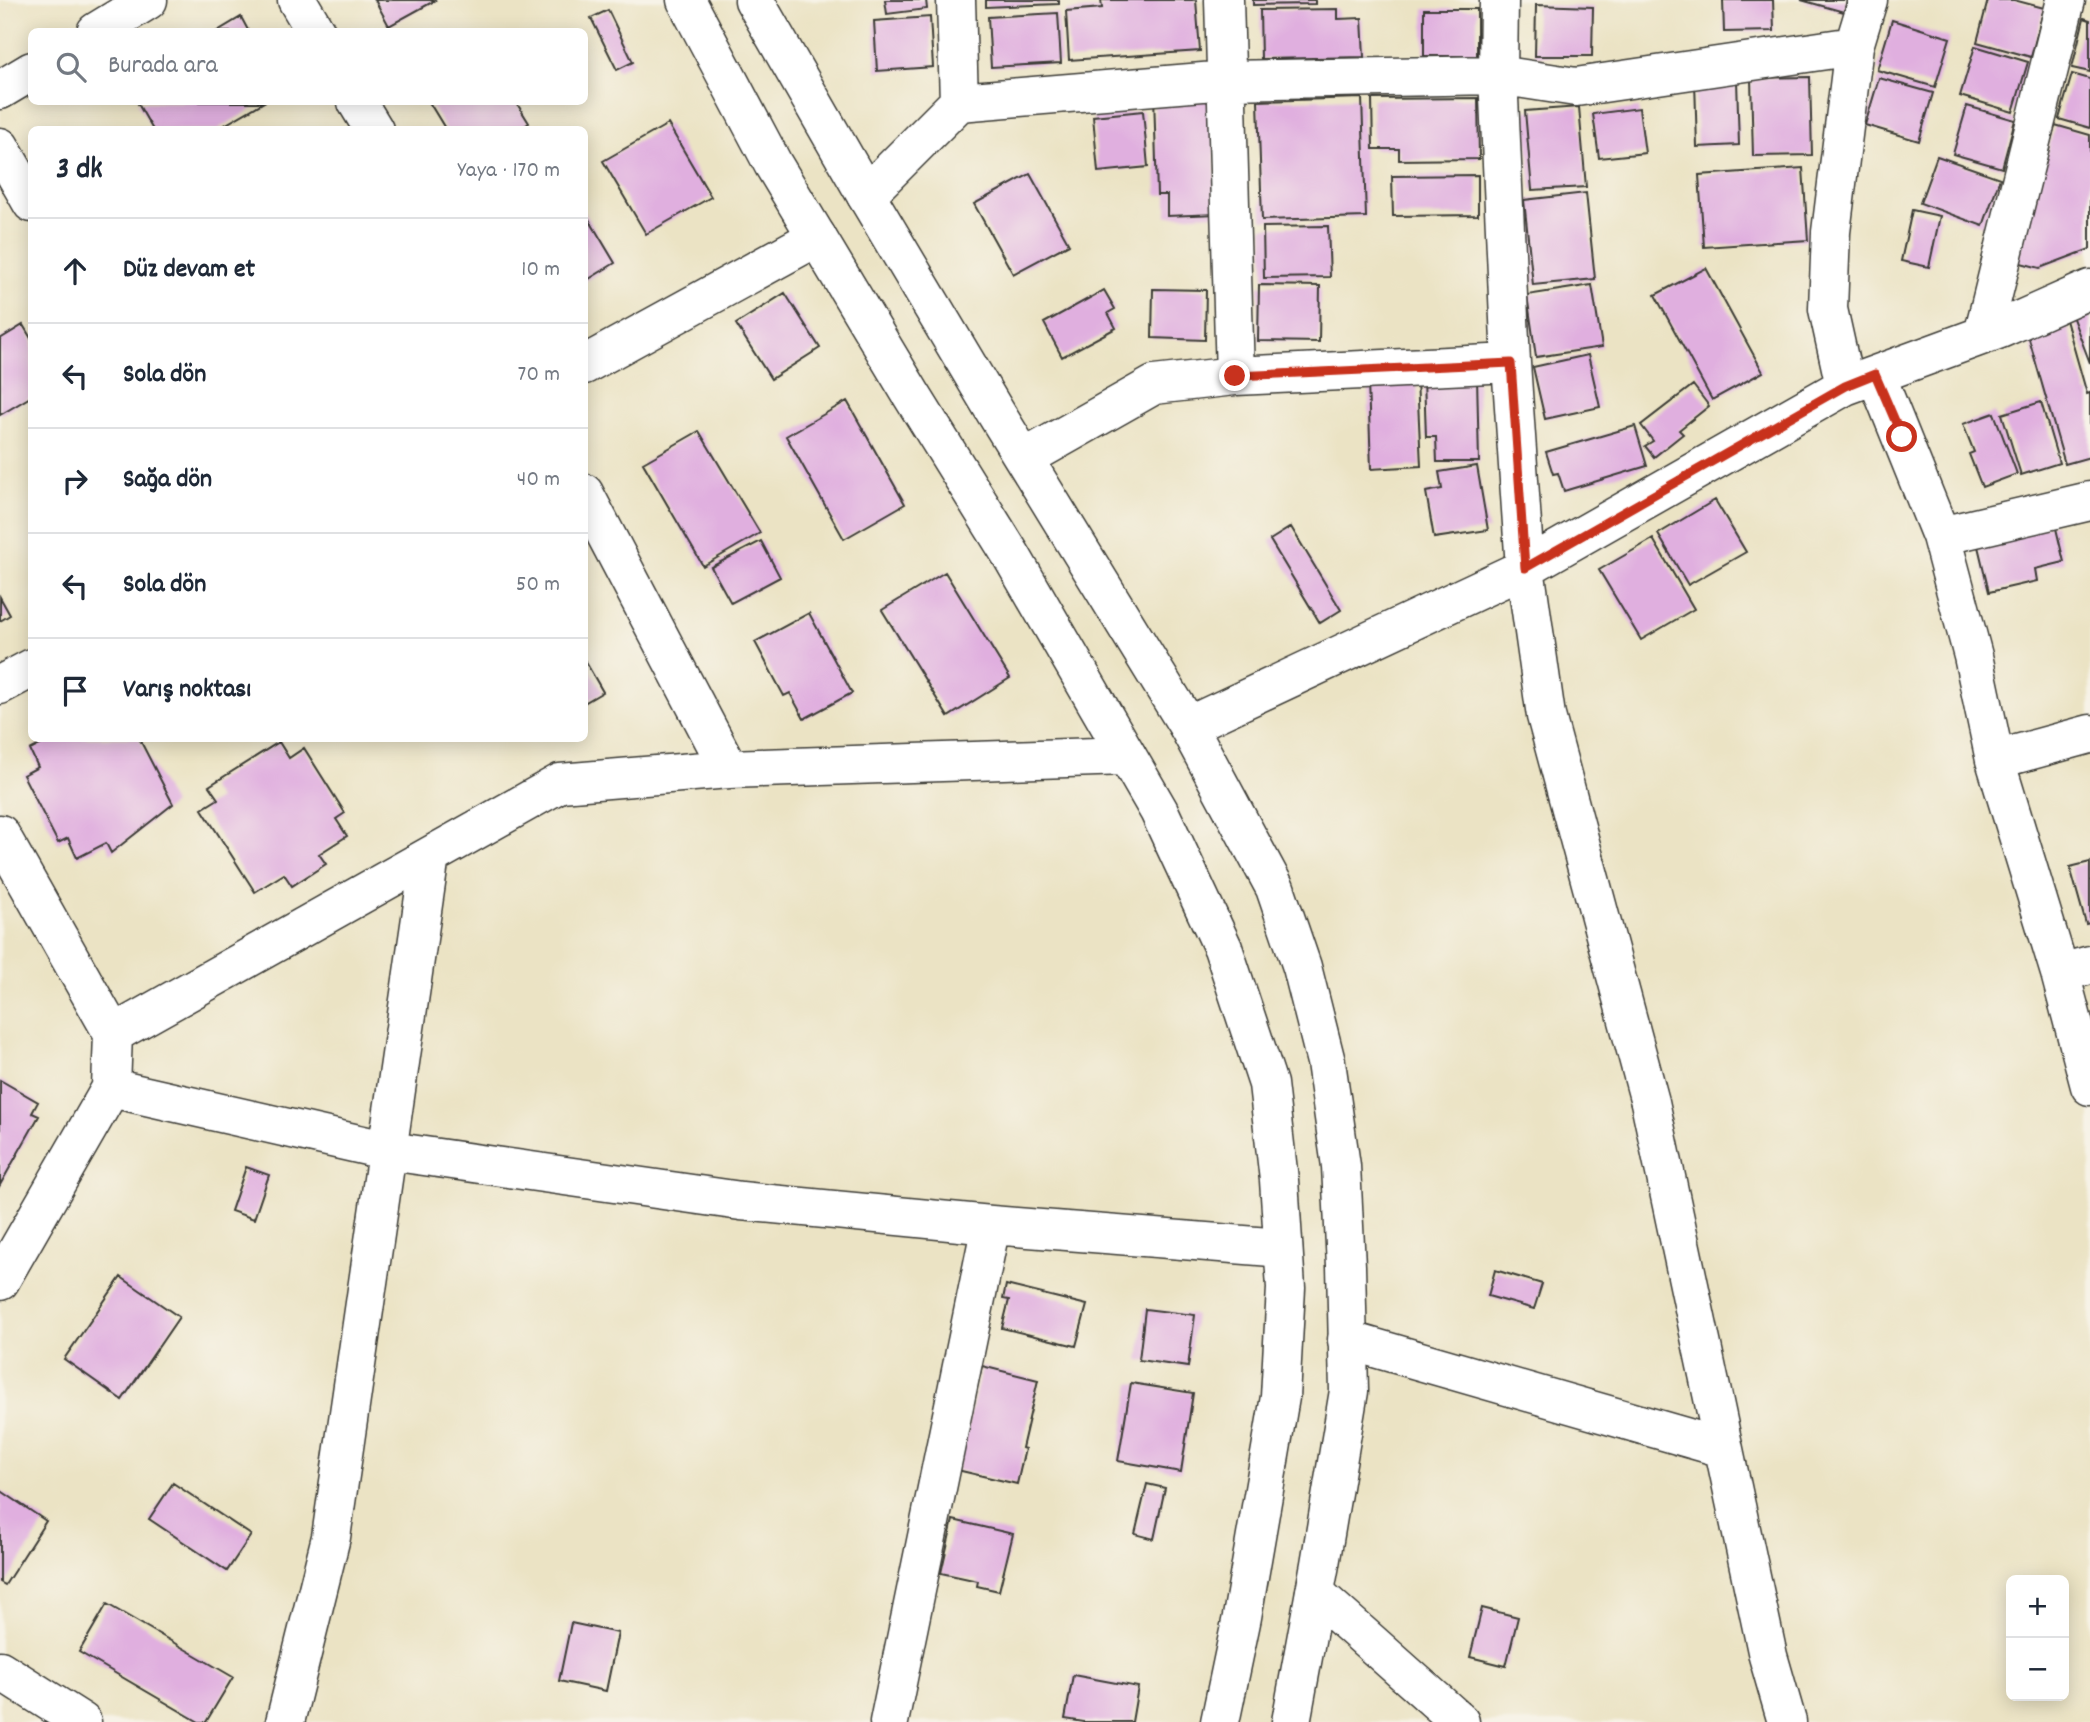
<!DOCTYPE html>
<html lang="tr">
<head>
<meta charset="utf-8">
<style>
  :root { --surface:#fff; --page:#f6f6f7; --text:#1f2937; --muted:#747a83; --line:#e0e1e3 }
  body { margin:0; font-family:Dekko,sans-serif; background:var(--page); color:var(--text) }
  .controls { position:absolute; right:21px; bottom:21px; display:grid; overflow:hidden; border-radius:10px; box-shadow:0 4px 18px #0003 }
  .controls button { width:63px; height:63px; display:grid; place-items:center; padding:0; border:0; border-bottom:2px solid var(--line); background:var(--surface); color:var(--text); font:35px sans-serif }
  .stop { position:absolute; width:21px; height:21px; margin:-16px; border:5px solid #c8321e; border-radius:50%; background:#fff }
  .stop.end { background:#c8321e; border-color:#fff; box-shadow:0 2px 7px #0008 }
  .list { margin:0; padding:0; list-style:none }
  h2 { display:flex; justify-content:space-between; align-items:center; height:91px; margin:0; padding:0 28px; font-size:30px }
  h2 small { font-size:23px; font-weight:400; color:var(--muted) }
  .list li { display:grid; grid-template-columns:46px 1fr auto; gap:21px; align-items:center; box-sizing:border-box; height:105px; padding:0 28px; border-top:2px solid var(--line) }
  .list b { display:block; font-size:26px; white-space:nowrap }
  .list em { font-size:23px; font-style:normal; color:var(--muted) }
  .icon { flex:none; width:38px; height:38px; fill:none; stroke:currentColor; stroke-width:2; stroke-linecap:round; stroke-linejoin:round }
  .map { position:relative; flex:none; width:2090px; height:1722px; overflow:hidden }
  .search { position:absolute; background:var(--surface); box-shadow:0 4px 18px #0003; left:28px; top:28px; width:560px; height:77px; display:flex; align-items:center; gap:18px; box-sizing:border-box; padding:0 24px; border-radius:10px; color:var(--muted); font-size:26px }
  .panel { position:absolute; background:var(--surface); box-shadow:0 4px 18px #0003; left:28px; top:126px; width:560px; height:616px; border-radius:10px }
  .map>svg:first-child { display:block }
  .building { fill:#e0afdf }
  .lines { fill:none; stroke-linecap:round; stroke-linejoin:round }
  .minor-casing { stroke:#3b3a35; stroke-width:41 }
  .major-casing { stroke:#3b3a35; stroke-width:41 }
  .minor { stroke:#fff; stroke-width:38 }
  .major { stroke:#fff; stroke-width:38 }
  .route { stroke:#c8321e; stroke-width:9 }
</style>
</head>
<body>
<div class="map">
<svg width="2090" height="1722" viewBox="0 0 2090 1722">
  <rect width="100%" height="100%" fill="#f7f3e8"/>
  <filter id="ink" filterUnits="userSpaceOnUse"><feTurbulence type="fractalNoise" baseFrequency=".0143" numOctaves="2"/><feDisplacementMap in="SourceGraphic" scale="14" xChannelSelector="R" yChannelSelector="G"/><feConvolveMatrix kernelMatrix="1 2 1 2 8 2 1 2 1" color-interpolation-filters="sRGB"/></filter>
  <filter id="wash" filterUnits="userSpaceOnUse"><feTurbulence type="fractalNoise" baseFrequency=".00686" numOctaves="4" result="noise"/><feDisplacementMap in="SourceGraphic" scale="28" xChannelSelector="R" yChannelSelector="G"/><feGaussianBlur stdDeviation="1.57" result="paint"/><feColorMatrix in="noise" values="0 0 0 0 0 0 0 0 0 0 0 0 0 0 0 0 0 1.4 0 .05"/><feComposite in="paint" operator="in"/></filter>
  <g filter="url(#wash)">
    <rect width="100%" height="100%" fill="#ebe3c4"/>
    <g id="blocks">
      <path class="building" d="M 375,0 L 436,0 L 389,26 Z
        M 885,0 L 926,0 L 927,9 L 887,14 Z
        M 986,0 L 1059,0 L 1059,4 L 986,7 Z
        M 1101,0 L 1196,0 L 1200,51 L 1069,60 L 1066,11 L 1102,8 Z
        M 1253,0 L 1315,0 L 1315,4 L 1253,5 Z
        M 1723,0 L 1773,0 L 1774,31 L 1724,32 Z
        M 1801,0 L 1847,0 L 1844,12 Z
        M 1988,0 L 2014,0 L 2044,8 L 2031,57 L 1977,42 Z
        M 1536,5 L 1593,7 L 1592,56 L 1535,56 Z
        M 1338,9 L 1338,19 L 1362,18 L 1364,57 L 1261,59 L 1260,10 Z
        M 1424,9 L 1477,9 L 1477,56 L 1424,56 Z
        M 608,10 L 633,62 L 617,70 L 591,18 Z
        M 1058,13 L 1061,63 L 991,67 L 988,17 Z
        M 241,17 L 249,32 L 216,32 Z
        M 930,17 L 933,67 L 877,71 L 874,21 Z
        M 2084,18 L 2090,20 L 2090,72 L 2072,68 Z
        M 1892,20 L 1950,38 L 1935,87 L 1877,70 Z
        M 1975,46 L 2028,62 L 2013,112 L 1960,96 Z
        M 2072,74 L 2090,79 L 2090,128 L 2059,119 Z
        M 1810,77 L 1812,155 L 1753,156 L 1751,78 Z
        M 1879,78 L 1933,93 L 1919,141 L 1865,125 Z
        M 1737,80 L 1739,145 L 1697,147 L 1695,81 Z
        M 1213,94 L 1217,214 L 1167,216 L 1167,195 L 1157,195 L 1154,95 Z
        M 1362,98 L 1366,217 L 1262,220 L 1258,101 Z
        M 1478,98 L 1479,159 L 1399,160 L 1399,149 L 1373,149 L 1372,99 Z
        M 137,102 L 264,102 L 216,130 L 153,130 Z
        M 429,102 L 516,102 L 529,123 L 519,130 L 446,130 Z
        M 1967,106 L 2015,120 L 2002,168 L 1953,154 Z
        M 1579,107 L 1586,187 L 1532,190 L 1525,111 Z
        M 1639,108 L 1645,153 L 1599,158 L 1593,114 Z
        M 1143,111 L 1148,167 L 1098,172 L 1093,116 Z
        M 668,124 L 711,197 L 646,234 L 603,161 Z
        M 2055,125 L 2090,135 L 2090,249 L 2040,268 L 2017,262 Z
        M 1937,156 L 2000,178 L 1983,226 L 1920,203 Z
        M 1803,168 L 1808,240 L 1704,247 L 1699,175 Z
        M 1030,174 L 1069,244 L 1013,274 L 974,204 Z
        M 1478,175 L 1478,215 L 1393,216 L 1392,176 Z
        M 1586,193 L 1595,279 L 1533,285 L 1524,200 Z
        M 1912,210 L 1940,216 L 1929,267 L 1901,261 Z
        M 584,211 L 615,263 L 584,282 Z
        M 1328,226 L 1330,277 L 1264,278 L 1263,227 Z
        M 1706,268 L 1763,372 L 1712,400 L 1655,295 Z
        M 1259,285 L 1320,286 L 1319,342 L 1258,341 Z
        M 1592,285 L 1602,347 L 1536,357 L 1527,295 Z
        M 1153,289 L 1206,290 L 1205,340 L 1152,338 Z
        M 1104,290 L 1115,309 L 1108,313 L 1116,328 L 1062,357 L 1044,323 Z
        M 785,293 L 820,348 L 771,379 L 736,324 Z
        M 2090,306 L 2090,363 L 2071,313 Z
        M 2066,320 L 2087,394 L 2090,393 L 2090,457 L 2065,464 L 2027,332 Z
        M 23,325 L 32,340 L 32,396 L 0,415 L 0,339 Z
        M 1588,355 L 1600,407 L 1545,419 L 1533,367 Z
        M 1477,377 L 1479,462 L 1437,462 L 1436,437 L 1426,437 L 1424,378 Z
        M 1417,379 L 1421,466 L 1371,469 L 1368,381 Z
        M 1693,385 L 1709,406 L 1679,430 L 1683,434 L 1654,457 L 1645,446 L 1653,441 L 1641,425 Z
        M 847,401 L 905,504 L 844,539 L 786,436 Z
        M 2041,402 L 2059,463 L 2021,475 L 2002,414 Z
        M 1994,413 L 2017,474 L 1982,487 L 1969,454 L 1974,452 L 1963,424 Z
        M 1635,426 L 1647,466 L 1564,491 L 1558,473 L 1553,474 L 1546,452 Z
        M 699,431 L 760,533 L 703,566 L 643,463 Z
        M 1477,466 L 1488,530 L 1434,538 L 1426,492 L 1442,489 L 1439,472 Z
        M 1715,500 L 1746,552 L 1688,585 L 1658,534 Z
        M 2055,524 L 2064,562 L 2035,569 L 2037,581 L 1989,592 L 1977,542 Z
        M 1291,527 L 1341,610 L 1320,623 L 1270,540 Z
        M 1653,539 L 1694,609 L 1641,640 L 1599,570 Z
        M 761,541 L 780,577 L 731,603 L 711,567 Z
        M 945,572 L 1010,678 L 948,717 L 882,610 Z
        M 0,597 L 10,615 L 0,621 Z
        M 809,613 L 852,693 L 804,719 L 790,693 L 784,696 L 755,642 Z
        M 584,659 L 603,692 L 584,703 Z
        M 53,738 L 139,738 L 173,804 L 111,853 L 106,843 L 77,858 L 68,838 L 58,843 L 23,775 L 38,767 L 30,750 Z
        M 279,742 L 289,758 L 304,748 L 345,813 L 336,819 L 347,836 L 319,854 L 326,864 L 292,886 L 284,874 L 255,892 L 202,809 L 218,799 L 209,786 Z
        M 2090,862 L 2090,923 L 2086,924 L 2070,867 Z
        M 0,1080 L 38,1102 L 32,1113 L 39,1116 L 0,1185 Z
        M 246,1167 L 269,1175 L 254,1219 L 231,1211 Z
        M 1495,1270 L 1542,1284 L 1534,1309 L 1488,1296 Z
        M 121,1277 L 179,1317 L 122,1400 L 64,1359 Z
        M 1006,1285 L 1087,1305 L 1076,1346 L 1002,1328 L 1009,1300 L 1003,1299 Z
        M 1145,1309 L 1195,1315 L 1188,1367 L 1139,1360 Z
        M 982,1366 L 1038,1380 L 1022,1448 L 1025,1449 L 1017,1484 L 957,1470 Z
        M 1131,1383 L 1193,1393 L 1181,1472 L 1118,1461 Z
        M 173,1483 L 251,1535 L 227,1571 L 149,1519 Z
        M 1147,1484 L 1165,1488 L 1154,1539 L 1135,1534 Z
        M 0,1490 L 46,1521 L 5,1585 L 0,1582 Z
        M 953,1520 L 1013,1534 L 999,1591 L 977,1586 L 978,1581 L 941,1573 Z
        M 107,1604 L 233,1677 L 206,1722 L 199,1722 L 79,1652 Z
        M 1482,1608 L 1518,1617 L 1506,1666 L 1470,1657 Z
        M 571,1623 L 618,1633 L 606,1691 L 559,1681 Z
        M 1073,1675 L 1138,1687 L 1132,1722 L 1084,1722 L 1065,1719 Z"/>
    </g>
  </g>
  <g filter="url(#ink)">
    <use href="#blocks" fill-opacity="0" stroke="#3b3a35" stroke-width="2"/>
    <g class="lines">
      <defs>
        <path id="minor" d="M 297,0 L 316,32
          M 1499,0 L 1498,75 L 1511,363
          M 96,32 L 148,0
          M 0,90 L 32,71
          M 357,102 L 374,130
          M 959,102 L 1227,80 L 1498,75 L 1576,87 L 1854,46
          M 0,147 L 32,203
          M 866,195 L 959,102 L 956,0
          M 1983,335 L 2066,0
          M 584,365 L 817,237
          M 1876,375 L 1941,536
          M 1235,376 L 1511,363 L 1525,568 L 1546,716 L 1650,1102 L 1768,1656 L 1787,1722
          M 1845,386 L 1828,309 L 1831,232 L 1854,46 L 1868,0
          M 1025,458 L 1154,385 L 1235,376 L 1224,0
          M 584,493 L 729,769
          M 0,685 L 32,668
          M 1188,726 L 1525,568 L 1845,386 L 2000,329 L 2090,289
          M 1995,760 L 1973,656 L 1941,536 L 2090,501
          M 0,834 L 113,1034 L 111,1088 L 0,1281
          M 2090,965 L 2060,973 L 2090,1086
          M 2060,973 L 1995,760 L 2090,734
          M 113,1034 L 560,783 L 729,769 L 1127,756
          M 111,1088 L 389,1151 L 741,1201 L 991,1225 L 1283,1248
          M 1347,1340 L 1723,1448
          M 1315,1593 L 1460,1722
          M 0,1670 L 82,1722
          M 285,1722 L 331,1537 L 430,856
          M 889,1722 L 991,1225"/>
        <path id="major" d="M 686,0 L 773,164 L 911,394 L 1011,555 L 1159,811 L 1223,948 L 1268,1084 L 1279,1180 L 1286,1288 L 1280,1397 L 1242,1617 L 1220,1722
          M 754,0 L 866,195 L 997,415 L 1188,726 L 1275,888 L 1302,967 L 1326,1062 L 1341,1166 L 1346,1266 L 1349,1391 L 1320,1564 L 1291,1722"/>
      </defs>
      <use href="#minor" class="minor-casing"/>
      <use href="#major" class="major-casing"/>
      <use href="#minor" class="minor"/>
      <use href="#major" class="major"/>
    </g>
  </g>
  <g class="lines" filter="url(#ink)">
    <path class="route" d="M 1235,376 L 1511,363 L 1525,568 L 1845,386 L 1875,374 L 1902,437"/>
  </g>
</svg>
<div class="controls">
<button>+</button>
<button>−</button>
</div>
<div class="stop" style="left:1902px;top:437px"></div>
<div class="stop end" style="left:1235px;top:376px"></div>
<div class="search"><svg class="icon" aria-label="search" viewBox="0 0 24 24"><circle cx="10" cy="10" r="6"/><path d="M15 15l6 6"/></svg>Burada ara</div>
<section class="panel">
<h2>3 dk<small>Yaya · 170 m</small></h2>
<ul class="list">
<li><svg class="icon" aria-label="ahead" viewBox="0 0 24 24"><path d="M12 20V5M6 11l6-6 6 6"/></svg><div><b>Düz devam et</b></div><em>10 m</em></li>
<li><svg class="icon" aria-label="left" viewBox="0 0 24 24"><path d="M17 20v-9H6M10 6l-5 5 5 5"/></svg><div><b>Sola dön</b></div><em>70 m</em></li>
<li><svg class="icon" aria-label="right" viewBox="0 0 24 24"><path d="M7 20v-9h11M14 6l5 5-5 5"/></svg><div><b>Sağa dön</b></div><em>40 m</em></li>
<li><svg class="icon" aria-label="left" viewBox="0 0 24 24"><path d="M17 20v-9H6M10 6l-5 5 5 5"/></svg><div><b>Sola dön</b></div><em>50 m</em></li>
<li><svg class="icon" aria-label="arrive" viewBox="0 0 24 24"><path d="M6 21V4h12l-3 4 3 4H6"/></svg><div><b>Varış noktası</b></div></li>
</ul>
</section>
</div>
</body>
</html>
